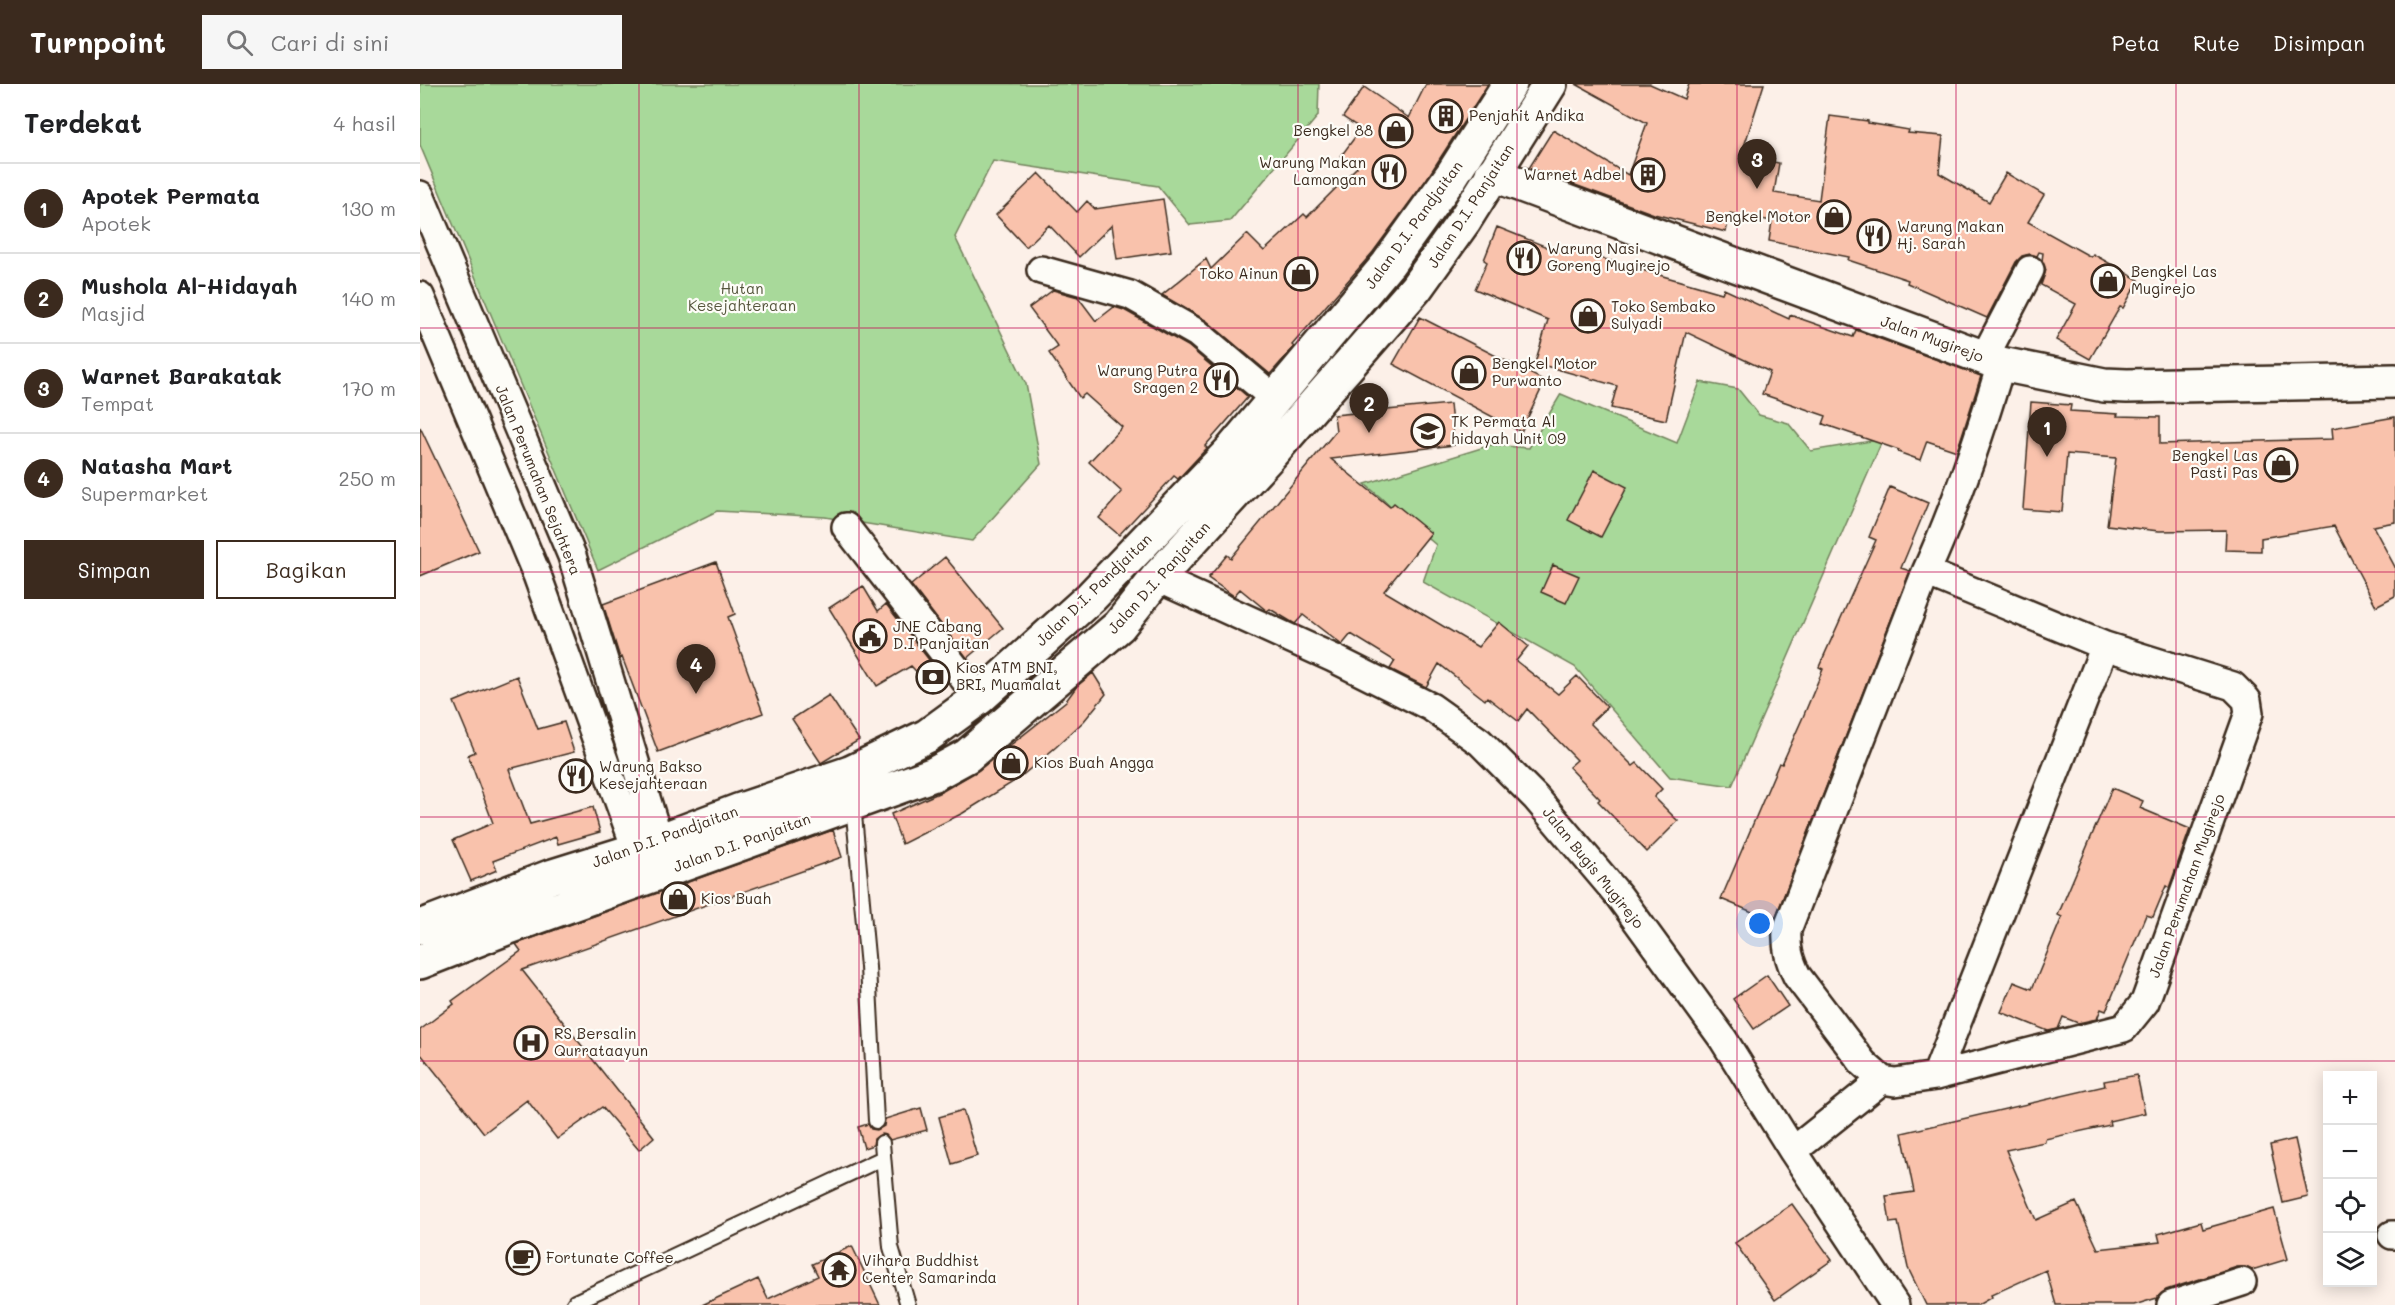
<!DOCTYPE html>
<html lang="id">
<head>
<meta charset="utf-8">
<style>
  :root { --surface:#fff; --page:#f6f6f6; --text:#202124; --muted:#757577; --line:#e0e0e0; --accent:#3b2a1e }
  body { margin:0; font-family:Mali,sans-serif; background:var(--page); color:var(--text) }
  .controls { position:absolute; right:18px; bottom:18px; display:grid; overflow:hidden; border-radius:0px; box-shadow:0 3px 15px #0003 }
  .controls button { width:54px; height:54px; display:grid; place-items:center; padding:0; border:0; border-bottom:2px solid var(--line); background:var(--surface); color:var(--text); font:30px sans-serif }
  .you { position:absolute; left:1340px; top:840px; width:21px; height:21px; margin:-15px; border:4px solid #fff; border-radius:50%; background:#1a73e8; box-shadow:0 0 0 9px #1a73e833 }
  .badge { display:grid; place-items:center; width:39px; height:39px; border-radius:50%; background:var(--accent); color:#fff; font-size:20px; font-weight:700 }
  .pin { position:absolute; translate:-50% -50px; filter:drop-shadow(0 2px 3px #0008) }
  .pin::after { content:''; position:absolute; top:32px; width:21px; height:18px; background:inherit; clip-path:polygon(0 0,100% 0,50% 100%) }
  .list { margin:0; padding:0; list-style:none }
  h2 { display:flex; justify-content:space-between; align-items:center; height:78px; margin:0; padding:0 24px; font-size:26px }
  h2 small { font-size:20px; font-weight:400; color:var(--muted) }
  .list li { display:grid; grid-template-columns:39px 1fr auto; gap:18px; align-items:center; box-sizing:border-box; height:90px; padding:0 24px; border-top:2px solid var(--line) }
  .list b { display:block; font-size:22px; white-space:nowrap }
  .list p { margin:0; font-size:20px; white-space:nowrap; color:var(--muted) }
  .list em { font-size:20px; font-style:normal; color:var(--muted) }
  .actions { display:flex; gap:12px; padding:18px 24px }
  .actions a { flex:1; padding:14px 0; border:2px solid var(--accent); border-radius:0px; text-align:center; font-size:21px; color:var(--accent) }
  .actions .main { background:var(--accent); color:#fff }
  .icon { flex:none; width:33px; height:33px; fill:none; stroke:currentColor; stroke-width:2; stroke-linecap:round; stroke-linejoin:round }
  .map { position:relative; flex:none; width:1975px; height:1221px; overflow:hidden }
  header { display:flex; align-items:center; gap:36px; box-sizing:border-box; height:84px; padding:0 30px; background:var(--accent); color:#fff }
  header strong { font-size:28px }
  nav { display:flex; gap:33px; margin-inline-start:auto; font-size:21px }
  .search { width:420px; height:54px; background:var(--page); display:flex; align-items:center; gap:15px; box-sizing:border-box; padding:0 21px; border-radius:0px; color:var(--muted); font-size:22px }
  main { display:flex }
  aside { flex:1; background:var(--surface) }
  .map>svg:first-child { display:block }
  .green { fill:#a8d99a; stroke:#72825c; stroke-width:1.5 }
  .building { fill:#f9c2ac; stroke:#3b2a1e; stroke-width:1.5 }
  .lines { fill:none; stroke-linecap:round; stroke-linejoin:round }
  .service-casing { stroke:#3b2a1e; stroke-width:18 }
  .minor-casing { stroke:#3b2a1e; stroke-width:32 }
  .tertiary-casing { stroke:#3b2a1e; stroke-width:38 }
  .trunk-casing { stroke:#3b2a1e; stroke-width:38 }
  .service { stroke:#fdfcf7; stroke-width:14 }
  .minor { stroke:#fdfcf7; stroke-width:27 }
  .tertiary { stroke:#fdfcf7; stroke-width:33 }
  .trunk { stroke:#fdfcf7; stroke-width:33 }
  .grid { fill:none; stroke:#c2185b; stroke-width:1.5; stroke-opacity:0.55 }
  .labels { text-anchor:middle; stroke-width:4.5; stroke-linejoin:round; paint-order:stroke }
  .poi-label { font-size:15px; fill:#3b2a1e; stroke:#fdfcf7; text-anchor:start }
  .street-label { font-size:15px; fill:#3b2a1e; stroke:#fdfcf7 }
  .park-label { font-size:15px; fill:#56563d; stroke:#fdfcf7 }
</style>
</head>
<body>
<header>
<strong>Turnpoint</strong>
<div class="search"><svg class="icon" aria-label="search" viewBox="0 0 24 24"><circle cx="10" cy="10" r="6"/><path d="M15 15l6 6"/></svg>Cari di sini</div>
<nav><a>Peta</a><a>Rute</a><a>Disimpan</a></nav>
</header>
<main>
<aside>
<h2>Terdekat<small>4 hasil</small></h2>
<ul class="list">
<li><span class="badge">1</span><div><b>Apotek Permata</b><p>Apotek</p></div><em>130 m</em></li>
<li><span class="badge">2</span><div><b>Mushola Al-Hidayah</b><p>Masjid</p></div><em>140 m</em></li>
<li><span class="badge">3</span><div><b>Warnet Barakatak</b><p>Tempat</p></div><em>170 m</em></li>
<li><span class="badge">4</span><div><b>Natasha Mart</b><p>Supermarket</p></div><em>250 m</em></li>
</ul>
<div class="actions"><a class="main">Simpan</a><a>Bagikan</a></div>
</aside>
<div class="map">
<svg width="1975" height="1221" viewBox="0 0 1975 1221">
  <rect width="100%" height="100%" fill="#fcf0e8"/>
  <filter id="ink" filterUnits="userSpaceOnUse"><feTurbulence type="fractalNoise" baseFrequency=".0167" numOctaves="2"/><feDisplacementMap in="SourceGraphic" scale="12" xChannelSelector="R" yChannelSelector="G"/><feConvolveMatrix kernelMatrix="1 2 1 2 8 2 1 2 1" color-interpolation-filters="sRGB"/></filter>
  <g filter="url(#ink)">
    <path class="green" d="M 0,0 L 899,0 L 898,32 L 810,137 L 770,141 L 738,102 L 573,77 L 535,153 L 606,300 L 621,380 L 552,457 L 405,433 L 297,427 L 178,486 L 0,61 Z
      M 1280,298 L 1318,305 L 1339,331 L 1368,339 L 1391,367 L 1463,355 L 1312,702 L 1250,693 L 1155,583 L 1003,498 L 1016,461 L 945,400 L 1071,361 L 1109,364 L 1141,310 L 1257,359 Z"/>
    <path class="building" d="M 1006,0 L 1068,0 L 1006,96 L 953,168 L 872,261 L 874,263 L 852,288 L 850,290 L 787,237 L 742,211 L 786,175 L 791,185 L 827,150 L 844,167 L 884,130 L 887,133 L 937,83 L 921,72 L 941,45 L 923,33 L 944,3 L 989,34 Z
      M 1156,0 L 1230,0 L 1264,15 L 1269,0 L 1344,0 L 1321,72 L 1359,79 L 1354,109 L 1399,116 L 1410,32 L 1448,37 L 1448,39 L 1489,46 L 1488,49 L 1523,52 L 1519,89 L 1569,118 L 1586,89 L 1624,111 L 1608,138 L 1671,173 L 1673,170 L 1719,196 L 1703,224 L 1700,223 L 1670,275 L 1636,256 L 1656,220 L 1621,201 L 1626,186 L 1622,177 L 1623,169 L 1619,168 L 1617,172 L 1610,170 L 1602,172 L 1596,178 L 1567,234 L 1487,199 L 1488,196 L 1428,176 L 1429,173 L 1349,157 L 1352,137 L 1310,129 L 1306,148 L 1234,130 L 1109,84 L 1133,46 L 1208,91 L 1227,39 Z
      M 619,89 L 657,128 L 667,117 L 675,125 L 743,115 L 751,167 L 697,175 L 692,141 L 659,173 L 629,141 L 606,163 L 576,131 Z
      M 1077,143 L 1147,171 L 1149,165 L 1302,209 L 1304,205 L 1369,235 L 1370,231 L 1433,253 L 1436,246 L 1561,292 L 1537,367 L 1507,357 L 1500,376 L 1478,368 L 1479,366 L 1403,340 L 1406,332 L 1342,310 L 1350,288 L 1266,248 L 1246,336 L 1191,324 L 1197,302 L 1115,279 L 1128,236 L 1055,205 L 1067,178 L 1064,176 Z
      M 633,206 L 658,213 L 676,237 L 694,223 L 704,226 L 768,262 L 828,313 L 785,362 L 787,364 L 758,395 L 754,392 L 699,451 L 679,434 L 702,408 L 669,378 L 702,343 L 665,310 L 660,314 L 629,269 L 638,263 L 609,224 Z
      M 1000,233 L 1125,297 L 1101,348 L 973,280 Z
      M 1611,318 L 1651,321 L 1650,327 L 1698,330 L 1697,332 L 1740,333 L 1740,360 L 1913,355 L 1912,344 L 1975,333 L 1975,438 L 1953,442 L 1975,483 L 1975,512 L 1956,522 L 1914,442 L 1841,454 L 1841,467 L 1805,466 L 1806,446 L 1739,447 L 1687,441 L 1696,374 L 1647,370 L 1642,428 L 1603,425 Z
      M 1030,320 L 1034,361 L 911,375 L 970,423 L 974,419 L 1011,449 L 964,507 L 1058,563 L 1079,538 L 1108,562 L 1096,577 L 1138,610 L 1157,592 L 1187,623 L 1170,639 L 1213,682 L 1217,679 L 1242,705 L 1234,713 L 1258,737 L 1227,768 L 1178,717 L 1180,715 L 1149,683 L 1157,676 L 1107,625 L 1098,637 L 1067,613 L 1065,616 L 1019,580 L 1006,603 L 970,585 L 975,577 L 931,550 L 922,561 L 883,531 L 875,540 L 850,525 L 847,527 L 820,505 L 814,512 L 788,494 L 807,471 L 811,474 L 916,347 L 914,331 Z
      M 0,343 L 59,467 L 0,492 Z
      M 1174,386 L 1207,403 L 1181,453 L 1148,436 Z
      M 1470,403 L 1508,419 L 1481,484 L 1490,487 L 1354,837 L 1301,815 L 1359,679 L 1362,680 L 1383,633 L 1403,585 L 1399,583 L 1456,456 L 1449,453 Z
      M 525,473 L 583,544 L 547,574 L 491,501 Z
      M 296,478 L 315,530 L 308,533 L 343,629 L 238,668 L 202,573 L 200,574 L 183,520 Z
      M 1133,481 L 1159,492 L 1146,519 L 1121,508 Z
      M 443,502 L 458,527 L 466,520 L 523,594 L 511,603 L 491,582 L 457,602 L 409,524 Z
      M 673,589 L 686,610 L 664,637 L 636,663 L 598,695 L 543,729 L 482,760 L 471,730 L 523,707 L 559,686 L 646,617 L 657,602 Z
      M 97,592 L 118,645 L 144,638 L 154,668 L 89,685 L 110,740 L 173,723 L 180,748 L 138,760 L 136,753 L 73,777 L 77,786 L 51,797 L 33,756 L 73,739 L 48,671 L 55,668 L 34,618 Z
      M 409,611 L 439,656 L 401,679 L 372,635 Z
      M 1692,704 L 1723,717 L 1720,724 L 1770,745 L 1749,804 L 1746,802 L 1733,833 L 1726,831 L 1686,927 L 1681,925 L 1677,935 L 1658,939 L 1643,933 L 1638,945 L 1628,947 L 1581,928 L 1594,898 L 1612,905 L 1642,833 L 1638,831 Z
      M 413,746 L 422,773 L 102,886 L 234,1053 L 219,1066 L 182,1023 L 137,1055 L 107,1016 L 64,1049 L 0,969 L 0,946 L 34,920 L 32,917 L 101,867 L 96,860 Z
      M 1347,891 L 1368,922 L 1334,945 L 1313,915 Z
      M 1717,991 L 1725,1029 L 1689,1037 L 1690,1041 L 1625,1055 L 1625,1058 L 1586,1066 L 1616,1136 L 1656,1118 L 1678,1165 L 1740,1158 L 1738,1150 L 1781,1138 L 1783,1145 L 1854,1125 L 1868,1175 L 1832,1186 L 1825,1183 L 1817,1183 L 1746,1206 L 1737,1214 L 1714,1221 L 1636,1221 L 1626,1186 L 1571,1211 L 1572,1213 L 1558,1221 L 1506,1221 L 1488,1184 L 1478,1138 L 1470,1139 L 1466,1112 L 1494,1108 L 1482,1049 L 1685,1002 L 1684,997 Z
      M 501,1024 L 507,1046 L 470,1056 L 466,1051 L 461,1050 L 454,1055 L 453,1061 L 444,1064 L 438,1043 L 448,1040 L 451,1045 L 457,1046 L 464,1042 L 465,1035 Z
      M 543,1026 L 557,1072 L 532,1080 L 519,1033 Z
      M 1875,1055 L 1888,1113 L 1863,1119 L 1850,1061 Z
      M 1372,1120 L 1412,1176 L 1355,1216 L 1315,1159 Z
      M 432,1162 L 460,1221 L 282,1221 L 338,1195 L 348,1215 L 398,1192 L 392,1180 Z"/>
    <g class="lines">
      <defs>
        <path id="service" d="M 433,720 L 448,883 L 456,1037
          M 462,1059 L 471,1163 L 488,1221
          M 153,1221 L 155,1218 L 463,1074"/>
        <path id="minor" d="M 0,111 L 152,472 L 245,776
          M 621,186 L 710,211 L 777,249 L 855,315
          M 0,212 L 117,491 L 223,784
          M 1564,274 L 1610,186
          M 426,443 L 559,614
          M 1506,488 L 1685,562 L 1813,602 L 1827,616 L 1829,629 L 1725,918 L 1704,944 L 1516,992 L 1475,998 L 1462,996 L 1443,979 L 1377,892 C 1369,876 1366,864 1367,846 L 1506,488 C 1537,420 1560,351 1581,280
          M 737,494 L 913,574 L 1011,623 L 1060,658 L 1116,714 L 1199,812 L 1303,955 L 1373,1067 L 1475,1221
          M 1516,992 L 1685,562
          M 1373,1067 L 1462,996
          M 1972,1151 L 1975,1151
          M 1751,1221 L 1822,1198"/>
        <path id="tertiary" d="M 1072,90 L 1581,280 L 1684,301 L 1707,302 L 1975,297"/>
        <path id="trunk" d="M 0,843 L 130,793 L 210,768 L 318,727 L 430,689 L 507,652 L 559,614 L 671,513 L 810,368 L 968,180 L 1032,91 L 1090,0
          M 0,878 L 89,843 L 514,690 L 547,672 L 699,542 L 737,494 L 849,372 L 996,204 L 1044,137 L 1130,0"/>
      </defs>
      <use href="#service" class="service-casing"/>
      <use href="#minor" class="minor-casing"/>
      <use href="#tertiary" class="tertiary-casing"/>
      <use href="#trunk" class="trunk-casing"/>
      <use href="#service" class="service"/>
      <use href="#minor" class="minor"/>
      <use href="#tertiary" class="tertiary"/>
      <use href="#trunk" class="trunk"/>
    </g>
  </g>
  <path class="grid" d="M 219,0 L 219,1221M 439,0 L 439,1221M 658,0 L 658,1221M 878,0 L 878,1221M 1097,0 L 1097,1221M 1317,0 L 1317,1221M 1536,0 L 1536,1221M 1756,0 L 1756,1221M 0,244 L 1975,244M 0,488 L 1975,488M 0,733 L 1975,733M 0,977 L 1975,977"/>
  <defs>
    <symbol id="building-ring" viewBox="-11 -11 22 22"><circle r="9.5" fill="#fdfcf7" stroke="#3b2a1e" stroke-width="1.5"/><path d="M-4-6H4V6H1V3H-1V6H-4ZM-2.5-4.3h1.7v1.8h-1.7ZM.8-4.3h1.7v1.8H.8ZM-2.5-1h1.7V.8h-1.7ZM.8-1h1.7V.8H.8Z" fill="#3b2a1e"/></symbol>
    <symbol id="shop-ring" viewBox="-11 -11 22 22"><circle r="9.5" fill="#fdfcf7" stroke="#3b2a1e" stroke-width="1.5"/><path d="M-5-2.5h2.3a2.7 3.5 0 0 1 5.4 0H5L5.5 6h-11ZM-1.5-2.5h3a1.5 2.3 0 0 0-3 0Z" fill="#3b2a1e"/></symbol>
    <symbol id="restaurant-ring" viewBox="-11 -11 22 22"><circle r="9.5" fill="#fdfcf7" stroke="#3b2a1e" stroke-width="1.5"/><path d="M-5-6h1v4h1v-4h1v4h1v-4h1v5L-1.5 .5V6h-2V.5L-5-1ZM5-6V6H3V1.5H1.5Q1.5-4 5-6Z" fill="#3b2a1e"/></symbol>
    <symbol id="school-ring" viewBox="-11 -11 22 22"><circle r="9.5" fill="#fdfcf7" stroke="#3b2a1e" stroke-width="1.5"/><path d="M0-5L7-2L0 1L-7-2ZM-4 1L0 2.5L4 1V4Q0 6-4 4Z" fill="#3b2a1e"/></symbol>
    <symbol id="civic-ring" viewBox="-11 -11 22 22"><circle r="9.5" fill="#fdfcf7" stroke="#3b2a1e" stroke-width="1.5"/><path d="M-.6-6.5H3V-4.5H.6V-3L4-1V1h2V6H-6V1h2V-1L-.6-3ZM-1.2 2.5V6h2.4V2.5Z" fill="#3b2a1e"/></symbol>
    <symbol id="bank-ring" viewBox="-11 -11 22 22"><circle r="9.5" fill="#fdfcf7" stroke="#3b2a1e" stroke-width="1.5"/><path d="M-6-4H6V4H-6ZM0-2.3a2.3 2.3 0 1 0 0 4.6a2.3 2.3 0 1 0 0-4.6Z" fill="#3b2a1e"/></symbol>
    <symbol id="hospital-ring" viewBox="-11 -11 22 22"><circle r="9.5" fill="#fdfcf7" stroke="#3b2a1e" stroke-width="1.5"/><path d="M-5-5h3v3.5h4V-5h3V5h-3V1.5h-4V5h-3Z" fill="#3b2a1e"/></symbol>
    <symbol id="cafe-ring" viewBox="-11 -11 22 22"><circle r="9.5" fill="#fdfcf7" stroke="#3b2a1e" stroke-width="1.5"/><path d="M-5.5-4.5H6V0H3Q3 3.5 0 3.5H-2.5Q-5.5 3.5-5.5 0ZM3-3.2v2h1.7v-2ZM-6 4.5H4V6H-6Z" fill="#3b2a1e"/></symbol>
    <symbol id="temple-ring" viewBox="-11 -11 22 22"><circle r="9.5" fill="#fdfcf7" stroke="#3b2a1e" stroke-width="1.5"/><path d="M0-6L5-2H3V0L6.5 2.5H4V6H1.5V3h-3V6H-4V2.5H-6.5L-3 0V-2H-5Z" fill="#3b2a1e"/></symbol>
  </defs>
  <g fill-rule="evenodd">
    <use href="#building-ring" x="1007" y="13" width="38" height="38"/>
    <use href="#shop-ring" x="957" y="28" width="38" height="38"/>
    <use href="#restaurant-ring" x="950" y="69" width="38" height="38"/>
    <use href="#building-ring" x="1209" y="72" width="38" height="38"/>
    <use href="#shop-ring" x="1395" y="114" width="38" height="38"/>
    <use href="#restaurant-ring" x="1435" y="133" width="38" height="38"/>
    <use href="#restaurant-ring" x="1085" y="155" width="38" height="38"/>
    <use href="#shop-ring" x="862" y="171" width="38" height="38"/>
    <use href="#shop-ring" x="1669" y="178" width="38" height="38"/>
    <use href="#shop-ring" x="1149" y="213" width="38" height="38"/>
    <use href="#shop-ring" x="1030" y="270" width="38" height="38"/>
    <use href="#restaurant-ring" x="782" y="277" width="38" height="38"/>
    <use href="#school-ring" x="989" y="328" width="38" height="38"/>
    <use href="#shop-ring" x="1842" y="362" width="38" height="38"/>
    <use href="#civic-ring" x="431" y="533" width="38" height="38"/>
    <use href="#bank-ring" x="494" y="574" width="38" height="38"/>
    <use href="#shop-ring" x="572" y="660" width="38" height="38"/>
    <use href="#restaurant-ring" x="137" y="673" width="38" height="38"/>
    <use href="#shop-ring" x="239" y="796" width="38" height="38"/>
    <use href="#hospital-ring" x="92" y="940" width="38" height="38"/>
    <use href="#cafe-ring" x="84" y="1155" width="38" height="38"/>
    <use href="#temple-ring" x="400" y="1167" width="38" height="38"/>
  </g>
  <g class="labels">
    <g class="poi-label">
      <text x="1049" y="37">Penjahit Andika</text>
      <text x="953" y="52" text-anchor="end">Bengkel 88</text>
      <text x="946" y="84" text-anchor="end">Warung Makan<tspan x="946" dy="17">Lamongan</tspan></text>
      <text x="1205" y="96" text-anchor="end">Warnet Adbel</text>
      <text x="1391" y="138" text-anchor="end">Bengkel Motor</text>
      <text x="1477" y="148">Warung Makan<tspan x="1477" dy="17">Hj. Sarah</tspan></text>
      <text x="1127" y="170">Warung Nasi<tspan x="1127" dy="17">Goreng Mugirejo</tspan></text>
      <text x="1711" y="193">Bengkel Las<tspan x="1711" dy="17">Mugirejo</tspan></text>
      <text x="858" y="195" text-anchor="end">Toko Ainun</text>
      <text x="1191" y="228">Toko Sembako<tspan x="1191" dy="17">Sulyadi</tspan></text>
      <text x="1072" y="285">Bengkel Motor<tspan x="1072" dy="17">Purwanto</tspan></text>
      <text x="778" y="292" text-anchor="end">Warung Putra<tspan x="778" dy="17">Sragen 2</tspan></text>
      <text x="1031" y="343">TK Permata Al<tspan x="1031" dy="17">hidayah Unit 09</tspan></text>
      <text x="1838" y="377" text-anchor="end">Bengkel Las<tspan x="1838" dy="17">Pasti Pas</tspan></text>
      <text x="473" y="548">JNE Cabang<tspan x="473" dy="17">D.I Panjaitan</tspan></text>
      <text x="536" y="589">Kios ATM BNI,<tspan x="536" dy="17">BRI, Muamalat</tspan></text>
      <text x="614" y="684">Kios Buah Angga</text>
      <text x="179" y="688">Warung Bakso<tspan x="179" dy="17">Kesejahteraan</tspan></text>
      <text x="281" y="820">Kios Buah</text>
      <text x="134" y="955">RS Bersalin<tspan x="134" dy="17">Qurrataayun</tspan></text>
      <text x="126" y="1179">Fortunate Coffee</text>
      <text x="442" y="1182">Vihara Buddhist<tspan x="442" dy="17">Center Samarinda</tspan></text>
    </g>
    <g class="street-label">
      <text transform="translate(1051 122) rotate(-57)" y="5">Jalan D.I. Panjaitan</text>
      <text transform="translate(994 141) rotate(-54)" y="5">Jalan D.I. Pandjaitan</text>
      <text transform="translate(1512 255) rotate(20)" y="5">Jalan Mugirejo</text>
      <text transform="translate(118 396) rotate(68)" y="5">Jalan Perumahan Sejahtera</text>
      <text transform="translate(739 494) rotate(-48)" y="5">Jalan D.I. Panjaitan</text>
      <text transform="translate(674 506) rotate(-44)" y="5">Jalan D.I. Pandjaitan</text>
      <text transform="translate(245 753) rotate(-20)" y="5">Jalan D.I. Pandjaitan</text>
      <text transform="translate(322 759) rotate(-20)" y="5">Jalan D.I. Panjaitan</text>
      <text transform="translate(1173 784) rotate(51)" y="5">Jalan Bugis Mugirejo</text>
      <text transform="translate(1767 802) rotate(-70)" y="5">Jalan Perumahan Mugirejo</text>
    </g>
    <g class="park-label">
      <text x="322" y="210">Hutan<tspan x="322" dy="17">Kesejahteraan</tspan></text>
    </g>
  </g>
</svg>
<div class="controls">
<button>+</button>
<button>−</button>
<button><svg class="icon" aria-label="locate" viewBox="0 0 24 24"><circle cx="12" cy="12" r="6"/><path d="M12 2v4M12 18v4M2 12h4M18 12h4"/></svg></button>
<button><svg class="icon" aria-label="layers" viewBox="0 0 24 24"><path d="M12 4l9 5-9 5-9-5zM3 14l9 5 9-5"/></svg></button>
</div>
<div class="you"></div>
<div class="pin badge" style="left:1627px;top:373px">1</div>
<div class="pin badge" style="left:949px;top:349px">2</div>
<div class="pin badge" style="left:1337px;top:105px">3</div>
<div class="pin badge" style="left:276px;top:610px">4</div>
</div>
</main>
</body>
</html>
